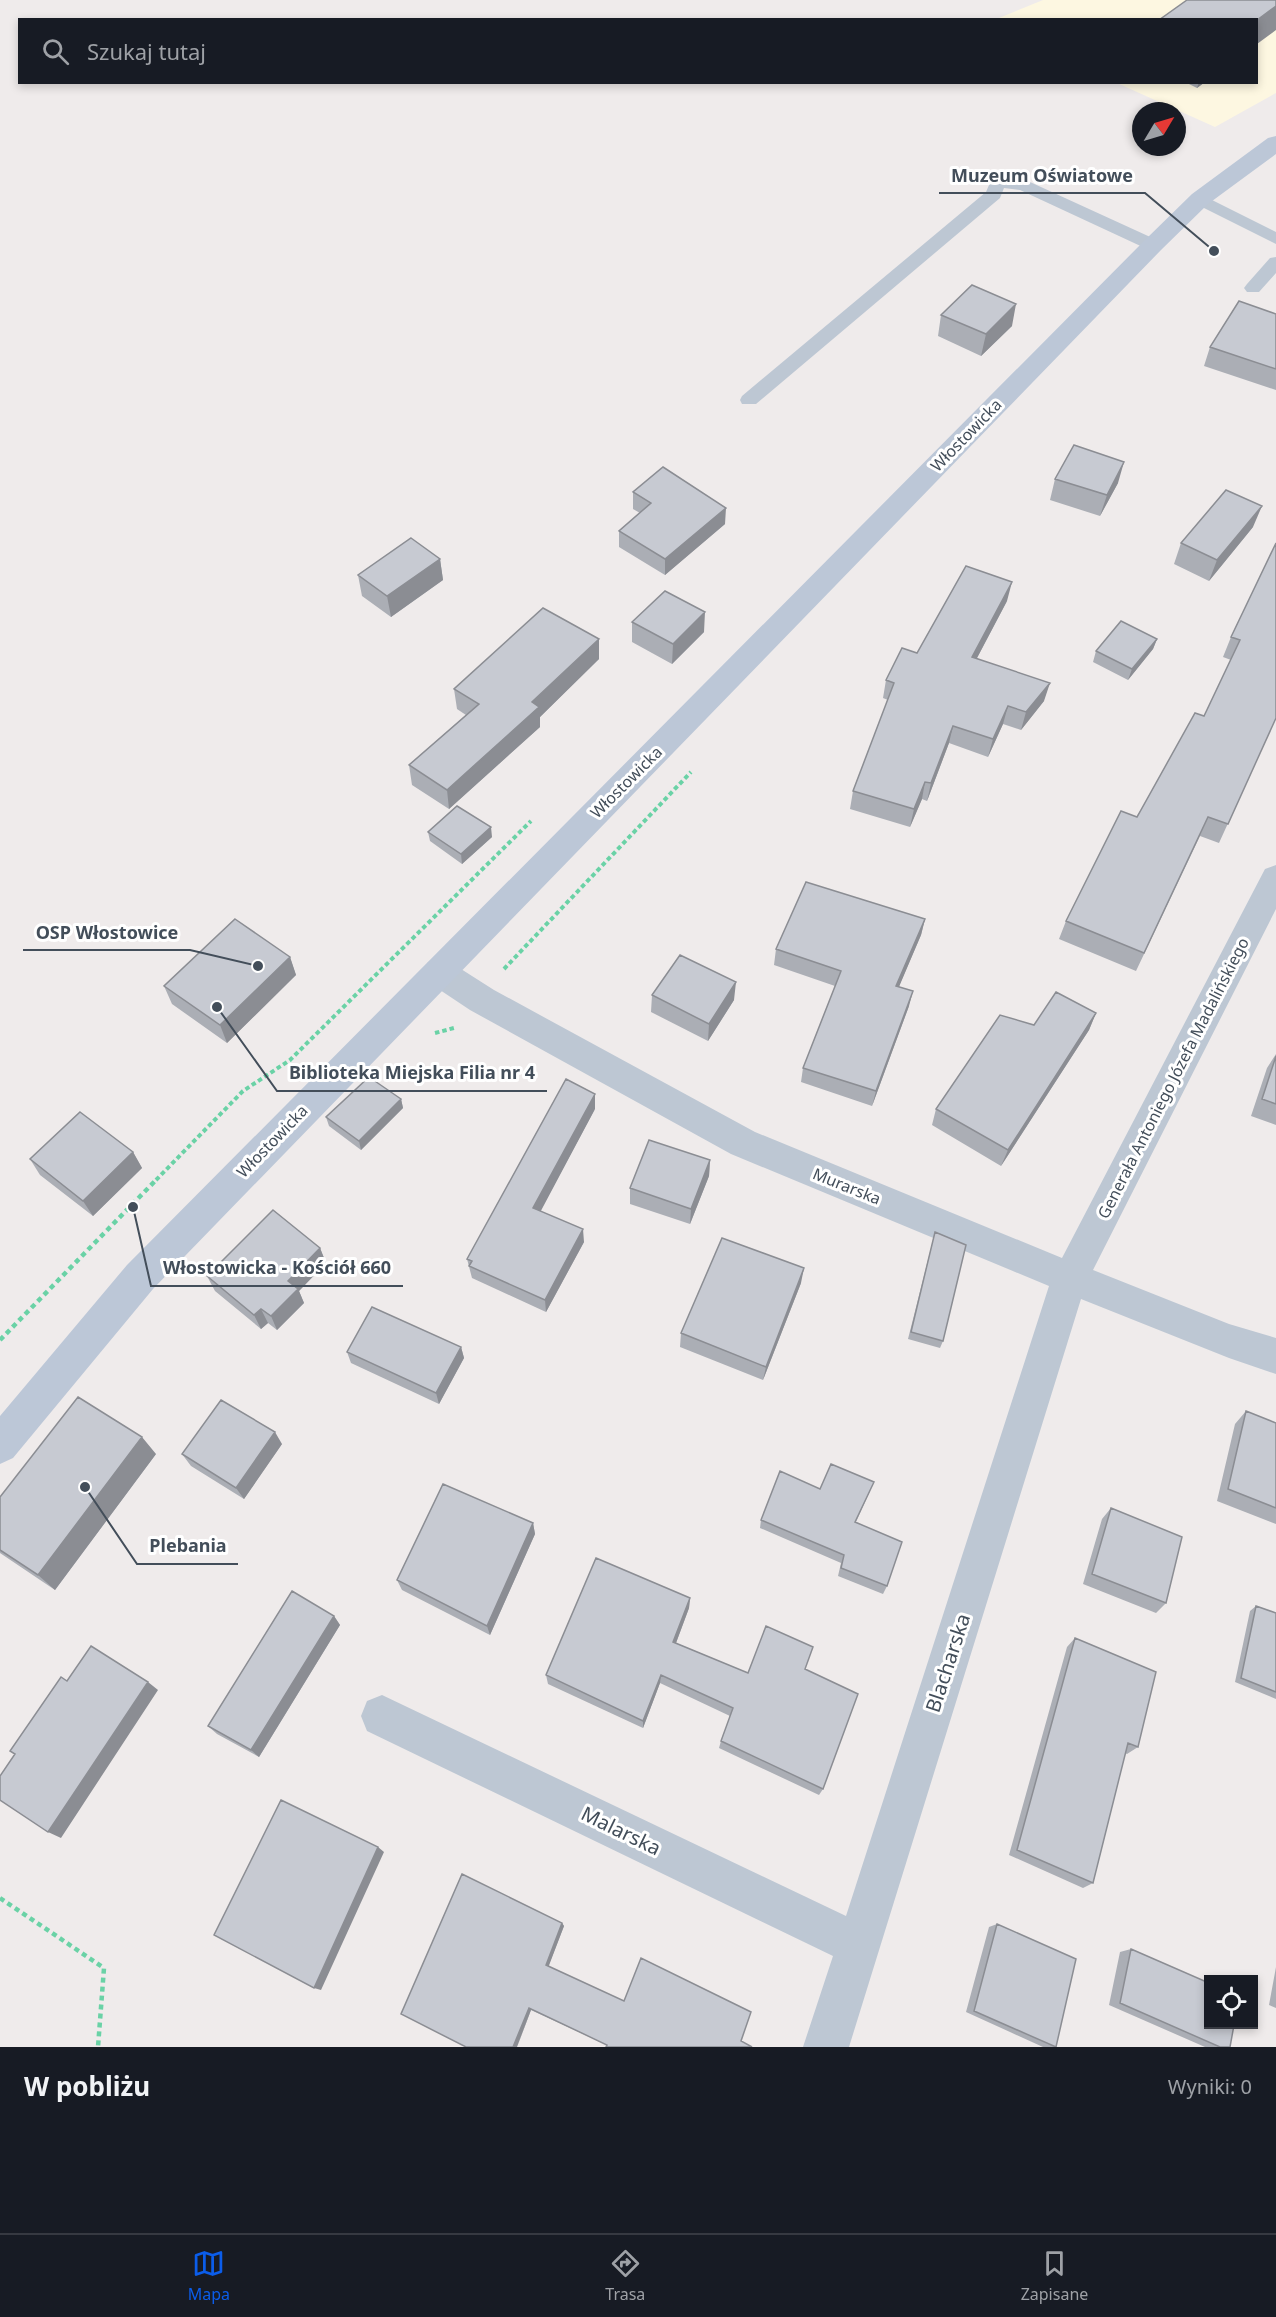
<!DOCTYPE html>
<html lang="pl">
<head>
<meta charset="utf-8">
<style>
  :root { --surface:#171b24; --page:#242831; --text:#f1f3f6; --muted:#9ea1a6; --line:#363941; --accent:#0b5dea }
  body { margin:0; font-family:"Noto Sans",sans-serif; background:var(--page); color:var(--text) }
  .controls { position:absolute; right:18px; bottom:18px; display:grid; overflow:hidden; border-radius:0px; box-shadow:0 3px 9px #0003 }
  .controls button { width:54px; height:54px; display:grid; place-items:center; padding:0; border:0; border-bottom:2px solid var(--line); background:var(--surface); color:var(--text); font:30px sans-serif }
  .compass { position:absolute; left:1132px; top:102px; width:54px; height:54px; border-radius:50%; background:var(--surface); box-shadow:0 3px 9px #0003; rotate:52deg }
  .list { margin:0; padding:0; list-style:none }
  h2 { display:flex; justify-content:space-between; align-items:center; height:78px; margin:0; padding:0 24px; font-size:26px }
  h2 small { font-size:20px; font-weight:400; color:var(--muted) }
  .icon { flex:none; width:33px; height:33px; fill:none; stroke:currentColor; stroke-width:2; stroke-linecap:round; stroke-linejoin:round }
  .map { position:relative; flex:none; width:1276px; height:2047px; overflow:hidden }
  .search { position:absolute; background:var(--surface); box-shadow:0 3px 9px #0003; left:18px; right:18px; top:18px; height:66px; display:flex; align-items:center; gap:15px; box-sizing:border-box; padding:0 21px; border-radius:0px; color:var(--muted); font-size:22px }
  .sheet { height:186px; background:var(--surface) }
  nav { display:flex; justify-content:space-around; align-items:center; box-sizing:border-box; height:84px; border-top:2px solid var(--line); background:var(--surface); font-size:16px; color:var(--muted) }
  nav a { display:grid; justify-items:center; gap:3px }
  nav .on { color:var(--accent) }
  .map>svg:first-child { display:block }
  .commercial { fill:#fdf7e1 }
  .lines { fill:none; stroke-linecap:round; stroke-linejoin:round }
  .path-far1 { stroke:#6ad2a6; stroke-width:4; stroke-dasharray:4.5 3; stroke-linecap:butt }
  .path { stroke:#6ad2a6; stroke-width:4.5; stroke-dasharray:5 4; stroke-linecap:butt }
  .service { fill:#bdc7d3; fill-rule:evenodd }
  .minor { fill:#bdc7d3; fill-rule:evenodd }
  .secondary { fill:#bcc7d7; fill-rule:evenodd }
  .wall { fill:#abaeb5 }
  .shaded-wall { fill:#8b8d93 }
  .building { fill:#c7cad2; stroke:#8b8d93; stroke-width:1.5 }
  .labels { text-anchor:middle; stroke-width:6; stroke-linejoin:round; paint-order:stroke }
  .street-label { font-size:16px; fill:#434e5a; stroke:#fff }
  .near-street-label { font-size:20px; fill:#434e5a; stroke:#fff }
  .leader { fill:none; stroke:#434e5a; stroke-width:2 }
  .callout-dot { fill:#434e5a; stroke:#fff; stroke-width:2 }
  .callout-label { font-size:18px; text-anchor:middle; font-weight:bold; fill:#434e5a; stroke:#fff; stroke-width:6; stroke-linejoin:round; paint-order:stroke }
</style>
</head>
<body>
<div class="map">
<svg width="1276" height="2047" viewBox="0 0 1276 2047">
  <rect width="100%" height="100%" fill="#efebeb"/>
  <path class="commercial" d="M 1043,0 L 1261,0 L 1276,6 L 1276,93 L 1215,127 L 1117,83 L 1256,82 L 1256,20 L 994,20 Z"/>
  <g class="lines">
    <path class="path-far1" d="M 504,969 L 691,772
      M 435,1033 L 454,1028
      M 156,1180 L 243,1091 L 290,1060 L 531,821"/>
    <path class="path" d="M 0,1340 L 157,1179
      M 0,1898 L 104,1968 L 98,2047"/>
    <path class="service" d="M 998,177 L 1030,182 L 1159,241 L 1162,245 L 1159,249 L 1147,249 L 1020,190 L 1004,188 L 1000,198 L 756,404 L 742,404 L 740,400 L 742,396 L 986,192 L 992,178 Z
      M 1200,194 L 1276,232 L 1276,244 L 1194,203 L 1192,199 L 1194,195 Z
      M 1276,257 L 1276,273 L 1259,292 L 1247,292 L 1244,288 L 1247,284 L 1270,258 Z"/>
    <path class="minor" d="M 1276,865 L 1276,909 L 1093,1270 L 1229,1324 L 1276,1338 L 1276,1374 L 1229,1358 L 1081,1299 L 849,2047 L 803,2047 L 833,1956 L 367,1731 L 361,1716 L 367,1701 L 382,1695 L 846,1916 L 1049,1286 L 731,1154 L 470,1010 L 428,982 L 423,972 L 428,962 L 439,959 L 450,962 L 494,990 L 755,1132 L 1062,1258 L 1265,869 Z"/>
    <path class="secondary" d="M 1276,136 L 1276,154 L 1208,204 L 1161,250 L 153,1289 L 13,1458 L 0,1464 L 0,1416 L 127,1265 L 1145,240 L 1192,194 L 1268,138 Z"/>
  </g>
  <path class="wall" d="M 1185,82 L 1205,82 L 1197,88 Z
    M 1276,314 L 1276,390 L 1204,366 L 1210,347 Z
    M 941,315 L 1012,326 L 981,356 L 938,336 Z
    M 1055,479 L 1118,483 L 1100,516 L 1050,500 Z
    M 633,492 L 725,524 L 665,575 L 619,547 L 619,531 L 640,513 L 633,509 Z
    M 1253,527 L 1209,581 L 1174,564 L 1181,543 Z
    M 1276,543 L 1276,718 L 1219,843 L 1200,836 L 1136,971 L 1059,939 L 1066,921 L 1204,716 L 1231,660 L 1223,657 L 1231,637 Z
    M 440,559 L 443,580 L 391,617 L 362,596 L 358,575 Z
    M 1007,601 L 977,658 L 1044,701 L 1021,730 L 1003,724 L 988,757 L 949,743 L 927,801 L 922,799 L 910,827 L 850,809 L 853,791 L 888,700 L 883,698 L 886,680 L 917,653 Z
    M 632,622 L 704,632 L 672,664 L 632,642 Z
    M 599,639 L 599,659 L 540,717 L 540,727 L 449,809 L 412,785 L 409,765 L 466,715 L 457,709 L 454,689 Z
    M 1157,639 L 1153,649 L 1128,680 L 1093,662 L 1096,651 Z
    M 428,832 L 492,837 L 462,864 L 430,841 Z
    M 925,919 L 921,935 L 899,986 L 909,1006 L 872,1106 L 801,1082 L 803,1068 L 835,986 L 774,965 L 776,949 Z
    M 290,957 L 296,975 L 227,1043 L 172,1004 L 164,986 Z
    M 652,995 L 734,1000 L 708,1041 L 651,1012 Z
    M 1096,1013 L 1089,1030 L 1001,1166 L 932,1125 L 936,1109 L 1034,1025 Z
    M 1276,1054 L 1276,1125 L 1251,1116 L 1267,1068 Z
    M 401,1099 L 403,1108 L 361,1150 L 329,1126 L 326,1117 Z
    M 595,1109 L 540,1211 L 584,1242 L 546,1312 L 472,1278 L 467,1259 Z
    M 133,1152 L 142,1168 L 93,1216 L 40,1175 L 30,1159 Z
    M 710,1160 L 709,1176 L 690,1224 L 630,1204 L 630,1188 Z
    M 935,1232 L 943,1341 L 940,1348 L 908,1339 Z
    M 320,1248 L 326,1263 L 299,1291 L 304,1303 L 277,1330 L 268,1323 L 261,1329 L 215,1291 L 207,1276 Z
    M 801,1283 L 763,1380 L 680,1347 L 681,1333 Z
    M 461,1347 L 464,1358 L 439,1404 L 351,1363 L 347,1352 Z
    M 1246,1411 L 1276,1423 L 1276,1524 L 1217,1501 L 1235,1424 Z
    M 282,1444 L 244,1499 L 191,1466 L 182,1454 Z
    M 156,1454 L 55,1590 L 0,1553 L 0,1497 Z
    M 820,1489 L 870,1491 L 856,1522 L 887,1586 L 883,1594 L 838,1576 L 841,1563 L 760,1528 L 761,1520 Z
    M 1111,1508 L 1166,1603 L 1156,1613 L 1083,1584 L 1102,1519 Z
    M 533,1523 L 535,1534 L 490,1635 L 402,1590 L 397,1580 Z
    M 690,1598 L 689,1608 L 676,1643 L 748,1673 L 805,1669 L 823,1789 L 819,1795 L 719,1748 L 721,1741 L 730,1716 L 660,1683 L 643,1728 L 548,1684 L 546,1675 Z
    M 1256,1606 L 1276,1613 L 1276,1699 L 1235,1682 L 1250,1611 Z
    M 334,1616 L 340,1625 L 259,1757 L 217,1734 L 208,1726 Z
    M 1075,1638 L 1138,1747 L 1127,1754 L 1125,1753 L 1093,1883 L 1083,1888 L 1009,1855 L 1067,1647 Z
    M 562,1923 L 564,1926 L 548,1967 L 607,2045 L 531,2010 L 517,2047 Z
    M 997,1924 L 1056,2047 L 1043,2047 L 966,2012 L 989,1927 Z
    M 1131,1949 L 1230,2047 L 1205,2047 L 1109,2005 L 1120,1952 Z
    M 1276,1967 L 1276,2008 L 1269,2005 Z"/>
  <path class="shaded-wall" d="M 1276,6 L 1276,30 L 1257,44 L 1257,20 Z
    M 1199,82 L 1205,82 L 1197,88 Z
    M 1016,304 L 1012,326 L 981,356 L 986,334 Z
    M 1124,462 L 1118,483 L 1100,516 L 1107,495 Z
    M 1262,506 L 1253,527 L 1209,581 L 1217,560 Z
    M 726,508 L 725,524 L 665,575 L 665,559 Z
    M 440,559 L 443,580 L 391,617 L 387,596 Z
    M 1012,582 L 1007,601 L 968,675 L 972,657 Z
    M 705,612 L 704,632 L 672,664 L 673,644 Z
    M 599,639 L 599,659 L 540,717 L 540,727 L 449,809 L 447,790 L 532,702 Z
    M 1157,639 L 1153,649 L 1128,680 L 1132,669 Z
    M 1050,683 L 1044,701 L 1021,730 L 1026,712 Z
    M 1008,706 L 1003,724 L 988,757 L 993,739 Z
    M 953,726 L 949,743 L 927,801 L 931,783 Z
    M 925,782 L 922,799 L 910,827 L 914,809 Z
    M 491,827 L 492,837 L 462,864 L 461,854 Z
    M 925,919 L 921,935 L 893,1001 L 896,986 Z
    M 290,957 L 296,975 L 227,1043 L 220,1025 Z
    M 736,982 L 734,1000 L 708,1041 L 709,1024 Z
    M 913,991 L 909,1006 L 872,1106 L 876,1091 Z
    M 1096,1013 L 1089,1030 L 1001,1166 L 1008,1150 Z
    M 595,1094 L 595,1109 L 535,1222 L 533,1208 Z
    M 401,1099 L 403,1108 L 361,1150 L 359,1141 Z
    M 133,1152 L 142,1168 L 93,1216 L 83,1201 Z
    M 710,1160 L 709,1176 L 690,1224 L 691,1209 Z
    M 583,1229 L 584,1242 L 546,1312 L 545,1300 Z
    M 320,1248 L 326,1263 L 299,1291 L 304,1303 L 277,1330 L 271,1316 L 288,1281 Z
    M 804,1268 L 801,1283 L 763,1380 L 766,1367 Z
    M 261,1309 L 268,1323 L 261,1329 L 254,1315 Z
    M 461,1347 L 464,1358 L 439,1404 L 436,1393 Z
    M 275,1432 L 282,1444 L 244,1499 L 236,1488 Z
    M 142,1437 L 156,1454 L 55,1590 L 38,1575 Z
    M 533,1523 L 535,1534 L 490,1635 L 487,1626 Z
    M 690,1598 L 689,1608 L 673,1651 L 673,1642 Z
    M 334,1616 L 340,1625 L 259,1757 L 251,1750 Z
    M 661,1675 L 660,1683 L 643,1728 L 643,1721 Z
    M 148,1682 L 158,1690 L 61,1838 L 48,1832 Z
    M 378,1847 L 384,1852 L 321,1990 L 314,1988 Z
    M 562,1923 L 564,1926 L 548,1968 L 546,1965 Z
    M 529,2008 L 531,2010 L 517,2047 L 513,2047 Z"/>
  <path class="building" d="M 1187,0 L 1276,0 L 1276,6 L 1257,20 L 1159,20 Z
    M 972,285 L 1016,304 L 986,334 L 941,315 Z
    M 1239,301 L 1276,314 L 1276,369 L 1210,347 Z
    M 1074,445 L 1124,462 L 1107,495 L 1055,479 Z
    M 663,467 L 726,508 L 665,559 L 619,531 L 651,503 L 633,492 Z
    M 1226,490 L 1262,506 L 1217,560 L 1181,543 Z
    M 411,538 L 440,559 L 387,596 L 358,575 Z
    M 1276,543 L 1276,718 L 1228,824 L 1208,817 L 1144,953 L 1066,921 L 1121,811 L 1137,817 L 1195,713 L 1204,716 L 1240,640 L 1231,637 Z
    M 966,566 L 1012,582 L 972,657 L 1050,683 L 1026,712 L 1008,706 L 993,739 L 953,726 L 931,783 L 925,782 L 914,809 L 853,791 L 894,683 L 886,680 L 902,648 L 917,653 Z
    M 665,591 L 705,612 L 673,644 L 632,622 Z
    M 543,608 L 599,639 L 532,702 L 539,707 L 447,790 L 409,765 L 479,704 L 454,689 Z
    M 1121,621 L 1157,639 L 1132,669 L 1096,651 Z
    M 457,806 L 491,827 L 461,854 L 428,832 Z
    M 806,882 L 925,919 L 896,986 L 913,991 L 876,1091 L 803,1068 L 841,971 L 776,949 Z
    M 235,919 L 290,957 L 220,1025 L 164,986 Z
    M 680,955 L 736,982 L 709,1024 L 652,995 Z
    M 1056,992 L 1096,1013 L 1008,1150 L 936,1109 L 1000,1015 L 1034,1025 Z
    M 1276,1056 L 1276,1104 L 1262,1099 Z
    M 369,1077 L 401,1099 L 359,1141 L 326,1117 Z
    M 566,1079 L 595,1094 L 533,1208 L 583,1229 L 545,1300 L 469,1266 L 472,1261 L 467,1259 Z
    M 80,1112 L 133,1152 L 83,1201 L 30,1159 Z
    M 649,1140 L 710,1160 L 691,1209 L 630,1188 Z
    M 273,1210 L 320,1248 L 288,1281 L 298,1289 L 271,1316 L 261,1309 L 254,1315 L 207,1276 Z
    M 935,1232 L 966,1245 L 943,1341 L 911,1332 Z
    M 722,1238 L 804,1268 L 766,1367 L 681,1333 Z
    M 372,1307 L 461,1347 L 436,1393 L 347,1352 Z
    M 78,1397 L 142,1437 L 38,1575 L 0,1550 L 0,1497 Z
    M 221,1400 L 275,1432 L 236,1488 L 182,1454 Z
    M 1246,1411 L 1276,1423 L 1276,1508 L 1228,1489 Z
    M 831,1464 L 874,1482 L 855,1522 L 902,1542 L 887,1586 L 841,1568 L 844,1555 L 761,1520 L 780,1471 L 820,1489 Z
    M 443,1484 L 533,1523 L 487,1626 L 397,1580 Z
    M 1111,1508 L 1182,1537 L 1166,1603 L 1092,1574 Z
    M 596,1558 L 690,1598 L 673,1642 L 748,1673 L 766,1626 L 813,1647 L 805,1669 L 858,1694 L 823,1789 L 721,1741 L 733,1708 L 661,1675 L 643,1721 L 546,1675 Z
    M 292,1591 L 334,1616 L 251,1750 L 208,1726 Z
    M 1256,1606 L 1276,1613 L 1276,1692 L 1241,1678 Z
    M 1075,1638 L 1156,1672 L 1138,1747 L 1128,1743 L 1093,1883 L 1017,1850 Z
    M 91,1646 L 148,1682 L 48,1832 L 0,1800 L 0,1776 L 15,1754 L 10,1751 L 61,1677 L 67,1681 Z
    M 281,1800 L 378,1847 L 314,1988 L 214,1935 Z
    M 462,1874 L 562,1923 L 546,1965 L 624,2001 L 641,1958 L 751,2012 L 741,2041 L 752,2047 L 606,2047 L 607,2045 L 529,2008 L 513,2047 L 466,2047 L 401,2014 Z
    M 997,1924 L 1076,1959 L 1056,2047 L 974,2011 Z
    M 1131,1949 L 1209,1983 L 1209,2025 L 1234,2025 L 1230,2047 L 1220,2047 L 1120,2003 Z"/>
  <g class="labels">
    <g class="street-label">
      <text transform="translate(966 435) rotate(-46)" y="6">Włostowicka</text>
      <text transform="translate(626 782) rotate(-45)" y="6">Włostowicka</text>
      <text transform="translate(1173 1078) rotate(-63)" y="6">Generała Antoniego Józefa Madalińskiego</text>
      <text transform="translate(272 1141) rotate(-46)" y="6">Włostowicka</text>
      <text transform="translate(847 1186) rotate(22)" y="6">Murarska</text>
    </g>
    <g class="near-street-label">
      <text transform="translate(948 1663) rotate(-72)" y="7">Blacharska</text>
      <text transform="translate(621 1831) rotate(26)" y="7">Malarska</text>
    </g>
  </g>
  <path class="leader" d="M1214 251L1145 193H939M258 966L190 950H23M217 1007L277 1091H547M133 1207L151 1286H403M85 1487L137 1564H238"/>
  <g class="callout-dot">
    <circle cx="1214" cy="251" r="6"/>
    <circle cx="258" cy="966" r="6"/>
    <circle cx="217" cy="1007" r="6"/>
    <circle cx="133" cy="1207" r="6"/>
    <circle cx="85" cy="1487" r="6"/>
  </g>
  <g class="callout-label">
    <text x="1042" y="182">Muzeum Oświatowe</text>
    <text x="107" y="939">OSP Włostowice</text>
    <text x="412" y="1079">Biblioteka Miejska Filia nr 4</text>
    <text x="277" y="1274">Włostowicka - Kościół 660</text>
    <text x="188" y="1552">Plebania</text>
  </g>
</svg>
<div class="controls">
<button><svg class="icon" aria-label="locate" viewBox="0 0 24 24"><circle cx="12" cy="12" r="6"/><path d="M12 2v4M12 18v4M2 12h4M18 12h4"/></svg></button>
</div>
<svg class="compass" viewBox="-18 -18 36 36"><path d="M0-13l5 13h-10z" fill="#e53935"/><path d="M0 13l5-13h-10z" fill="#9ea1a6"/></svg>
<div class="search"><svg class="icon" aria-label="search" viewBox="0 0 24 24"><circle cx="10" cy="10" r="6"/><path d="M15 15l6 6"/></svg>Szukaj tutaj</div>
</div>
<section class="sheet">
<h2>W pobliżu<small>Wyniki: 0</small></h2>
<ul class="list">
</ul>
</section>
<nav>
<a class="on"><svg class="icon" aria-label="map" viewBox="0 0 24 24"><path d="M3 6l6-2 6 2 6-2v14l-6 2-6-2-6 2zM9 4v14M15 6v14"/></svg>Mapa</a>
<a><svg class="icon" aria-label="directions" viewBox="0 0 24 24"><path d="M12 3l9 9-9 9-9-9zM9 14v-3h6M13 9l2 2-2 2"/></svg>Trasa</a>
<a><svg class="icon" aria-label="saved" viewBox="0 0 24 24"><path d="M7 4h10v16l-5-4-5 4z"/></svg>Zapisane</a>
</nav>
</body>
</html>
